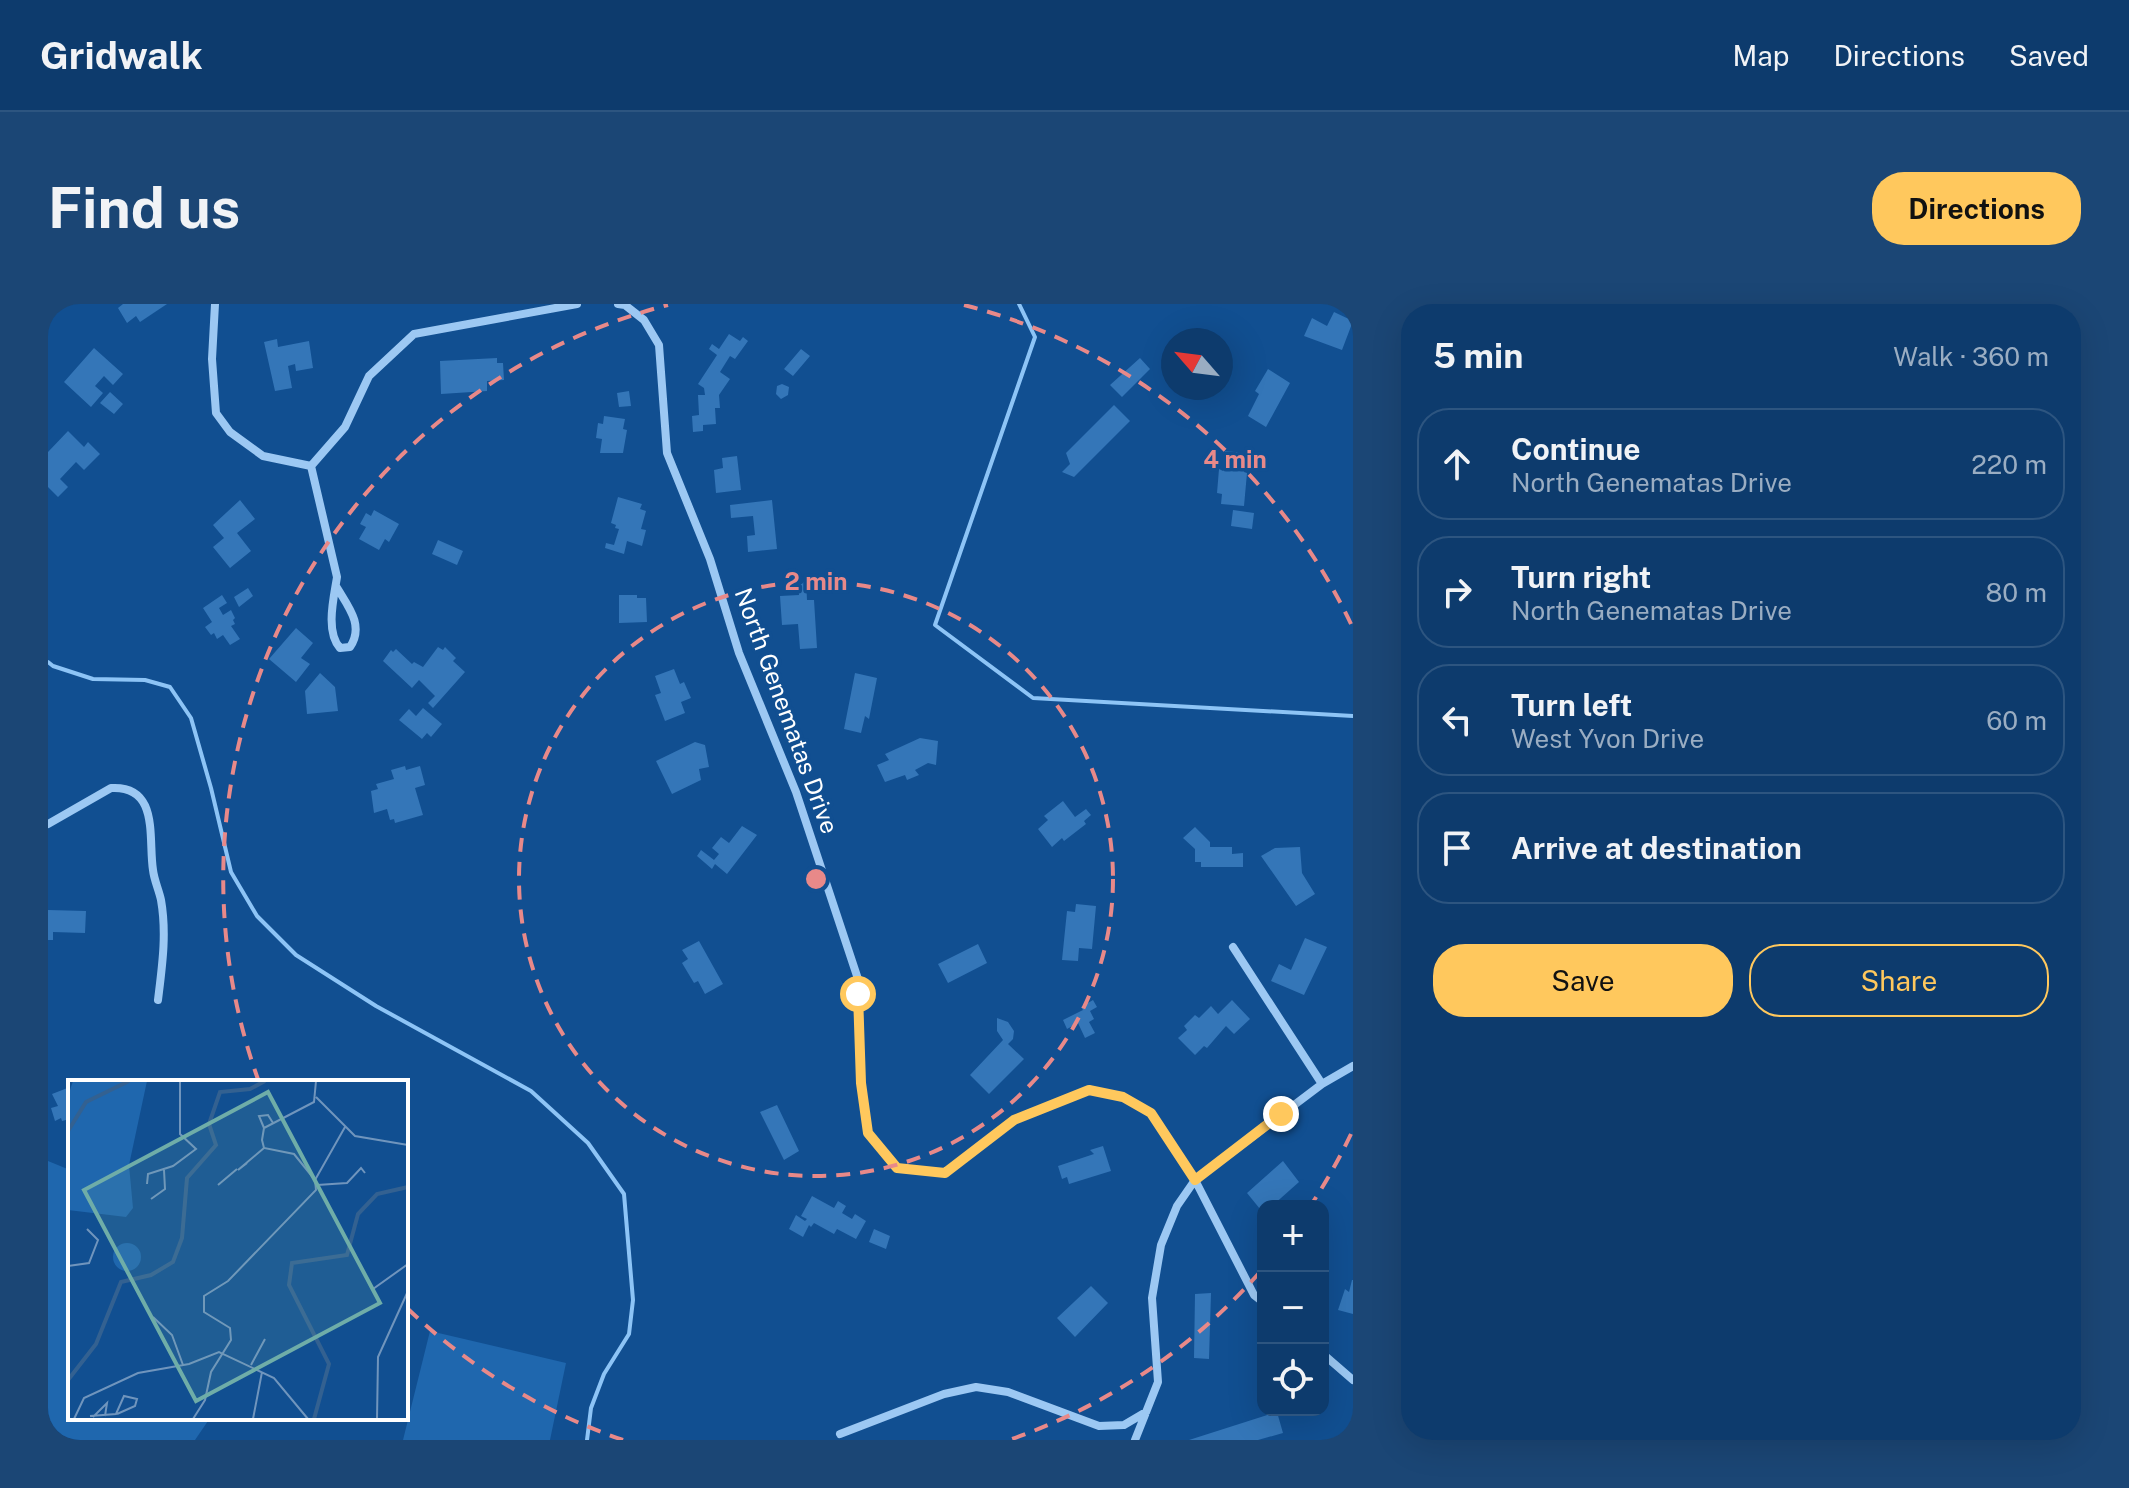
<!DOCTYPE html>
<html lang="en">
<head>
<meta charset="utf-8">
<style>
  :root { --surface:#0d3b6d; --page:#1b4675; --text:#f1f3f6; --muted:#9aadc2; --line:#2d5580; --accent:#ffc85d }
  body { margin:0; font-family:"Public Sans",sans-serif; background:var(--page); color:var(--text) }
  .controls { position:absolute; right:24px; bottom:24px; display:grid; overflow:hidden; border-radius:16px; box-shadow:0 8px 32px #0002 }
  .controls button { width:72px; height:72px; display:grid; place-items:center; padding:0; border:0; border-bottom:2px solid var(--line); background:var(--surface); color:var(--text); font:40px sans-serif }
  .compass { position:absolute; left:1113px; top:24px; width:72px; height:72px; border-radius:50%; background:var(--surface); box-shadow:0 8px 32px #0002; rotate:298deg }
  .stop { position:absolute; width:24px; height:24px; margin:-18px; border:6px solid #ffc85d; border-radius:50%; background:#fff }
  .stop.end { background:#ffc85d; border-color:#fff; box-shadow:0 2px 8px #0008 }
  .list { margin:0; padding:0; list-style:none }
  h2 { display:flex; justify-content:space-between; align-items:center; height:104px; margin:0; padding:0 32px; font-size:34px }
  h2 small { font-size:26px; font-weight:400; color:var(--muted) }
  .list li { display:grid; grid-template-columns:52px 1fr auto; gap:24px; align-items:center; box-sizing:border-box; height:112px; margin:0 16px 16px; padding:0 16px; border:2px solid var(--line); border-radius:32px }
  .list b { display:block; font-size:30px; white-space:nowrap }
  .list p { margin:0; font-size:26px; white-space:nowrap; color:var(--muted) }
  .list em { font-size:26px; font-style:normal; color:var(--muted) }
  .actions { display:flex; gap:16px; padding:24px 32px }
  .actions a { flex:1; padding:18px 0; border:2px solid var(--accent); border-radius:32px; text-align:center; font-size:28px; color:var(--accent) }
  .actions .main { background:var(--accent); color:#111 }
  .icon { flex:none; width:44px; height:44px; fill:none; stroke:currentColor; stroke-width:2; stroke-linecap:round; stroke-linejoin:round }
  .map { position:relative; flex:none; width:1305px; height:1136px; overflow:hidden; border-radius:32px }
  header { display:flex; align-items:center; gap:48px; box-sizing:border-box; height:112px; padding:0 40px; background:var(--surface); border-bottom:2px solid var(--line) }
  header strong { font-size:38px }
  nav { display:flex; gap:44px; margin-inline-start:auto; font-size:28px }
  .intro { display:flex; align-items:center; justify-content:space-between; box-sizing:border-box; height:192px; padding:0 48px }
  h1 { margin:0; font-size:56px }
  .button { padding:20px 36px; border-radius:32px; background:var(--accent); color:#111; font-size:28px; font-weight:700 }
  main { display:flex; gap:48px; padding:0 48px }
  aside { flex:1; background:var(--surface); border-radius:32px; box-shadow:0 8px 32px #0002 }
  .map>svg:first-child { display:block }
  .green { fill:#1f67ae }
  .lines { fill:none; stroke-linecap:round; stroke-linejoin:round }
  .stream { stroke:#8dc4f6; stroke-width:4 }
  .building { fill:#3476b8 }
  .street { stroke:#9cc8f3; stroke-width:8 }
  .route { stroke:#ffc85d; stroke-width:10 }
  .ring { fill:none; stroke:#e88989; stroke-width:4; stroke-dasharray:14 10 }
  .labels { text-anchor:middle; stroke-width:7; stroke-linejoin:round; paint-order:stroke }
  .street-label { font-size:24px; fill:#fff; stroke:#114f91 }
  .inset-river { fill:none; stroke:#336191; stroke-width:4 }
  .inset-road { fill:none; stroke:#7095bd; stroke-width:2 }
  .view { fill:#6fada8; fill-opacity:0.15; stroke:#6fada8; stroke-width:4 }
  .inset-edge { fill:none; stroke:#fff; stroke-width:4 }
  .centre { fill:#e88989; stroke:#114f91; stroke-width:4 }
  .ring-label { font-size:24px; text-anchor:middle; font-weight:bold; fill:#e88989; stroke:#114f91; stroke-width:7; stroke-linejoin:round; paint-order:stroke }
</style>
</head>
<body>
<header>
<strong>Gridwalk</strong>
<nav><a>Map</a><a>Directions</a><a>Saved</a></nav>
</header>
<div class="intro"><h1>Find us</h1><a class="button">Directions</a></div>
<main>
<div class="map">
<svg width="1305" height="1136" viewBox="0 0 1305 1136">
  <rect width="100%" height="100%" fill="#114f91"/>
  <path class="green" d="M 0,857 L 22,866 L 22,1114 L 162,1114 L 147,1136 L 0,1136 Z
    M 382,1027 L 518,1059 L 502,1136 L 355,1136 Z"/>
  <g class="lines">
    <path class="stream" d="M 971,0 L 987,33 L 887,321 L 985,394 L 1305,412
      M 0,358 L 5,362 L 45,375 L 97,376 L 122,383 L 143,414 L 163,484 L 183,568 L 209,612 L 248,651 L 328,702 L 483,787 L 540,839 L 576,890 L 585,996 L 581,1030 L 556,1070 L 543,1104 L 539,1136"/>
  </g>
  <path class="building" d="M 75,0 L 119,0 L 92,18 L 88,12 L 79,19 L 70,4 Z
    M 1286,8 L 1305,17 L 1294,46 L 1256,32 L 1264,14 L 1279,22 Z
    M 681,30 L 692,37 L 695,33 L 700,37 L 687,55 L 682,52 L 672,68 L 682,75 L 671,91 L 672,104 L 667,104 L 668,120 L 655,121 L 655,127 L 645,128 L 644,112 L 651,111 L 650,91 L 657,91 L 656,84 L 650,80 L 669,51 L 661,45 L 664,40 L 671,45 Z
    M 229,35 L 230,43 L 261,37 L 265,64 L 248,67 L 247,60 L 240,62 L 244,84 L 227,87 L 216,38 Z
    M 46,44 L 75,70 L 65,81 L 56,72 L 47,82 L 55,89 L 43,103 L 16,78 Z
    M 753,45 L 762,52 L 745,72 L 736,65 Z
    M 449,54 L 449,59 L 455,59 L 456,76 L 439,77 L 439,87 L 393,90 L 392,57 Z
    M 1092,54 L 1102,65 L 1074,93 L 1062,81 Z
    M 1220,65 L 1242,79 L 1218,123 L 1200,112 L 1211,90 L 1207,87 Z
    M 734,80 L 741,83 L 740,91 L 733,95 L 728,90 L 729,82 Z
    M 581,87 L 583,102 L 571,103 L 569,89 Z
    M 62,88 L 75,100 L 66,110 L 52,99 Z
    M 1066,101 L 1082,117 L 1026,173 L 1014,168 L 1022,160 L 1018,149 Z
    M 556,112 L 577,115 L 575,125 L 579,126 L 575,149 L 552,149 L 554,135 L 548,134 L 550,119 L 555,120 Z
    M 20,127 L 36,143 L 40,138 L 52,150 L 36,166 L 28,158 L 12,175 L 20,183 L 10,193 L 0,183 L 0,148 Z
    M 1177,147 L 1198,149 L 1196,168 L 1199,169 L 1196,202 L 1173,200 L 1174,190 L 1169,189 L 1171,165 L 1175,167 Z
    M 689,152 L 693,186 L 668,189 L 666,166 L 675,164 L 674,154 Z
    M 570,193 L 594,200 L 592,205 L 598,207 L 593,225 L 598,226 L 594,242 L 579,237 L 576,250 L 557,244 L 558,239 L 566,241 L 571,225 L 567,224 L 568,221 L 563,219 Z
    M 192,196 L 207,215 L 189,229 L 203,247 L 182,264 L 165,243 L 176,234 L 165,221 Z
    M 724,196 L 729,245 L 700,248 L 699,232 L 707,231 L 705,212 L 683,214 L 682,201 Z
    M 326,206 L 351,220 L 341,238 L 337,235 L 331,246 L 311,235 L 318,223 L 312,220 L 318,209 L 323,212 Z
    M 1185,206 L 1206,209 L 1204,225 L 1183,222 Z
    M 390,236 L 415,247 L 409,261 L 384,250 Z
    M 758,275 L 759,296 L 766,296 L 769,344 L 752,345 L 750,320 L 734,321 L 732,292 L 751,291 L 750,280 L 754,280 Z
    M 200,284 L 205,292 L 191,303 L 186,293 Z
    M 174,291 L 179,299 L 171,304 L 175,311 L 183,306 L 187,314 L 185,316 L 187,320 L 183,322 L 192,335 L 182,341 L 175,331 L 169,335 L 166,329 L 163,331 L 157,323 L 164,318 L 155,304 Z
    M 571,291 L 589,291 L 589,294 L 598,294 L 599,318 L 571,319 Z
    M 248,324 L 265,339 L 253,354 L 262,360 L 248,378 L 221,355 Z
    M 390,343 L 395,346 L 397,343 L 408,354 L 405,357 L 417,368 L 385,404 L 380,399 L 387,392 L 371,376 L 364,384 L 335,357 L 343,346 L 345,348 L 348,345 L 364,360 L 366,358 L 375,363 Z
    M 626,365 L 632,380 L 636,378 L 643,394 L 633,398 L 637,409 L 617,417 L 607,391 L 613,389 L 607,372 Z
    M 272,369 L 287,383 L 290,407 L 259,410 L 257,387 Z
    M 807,369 L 829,374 L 821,415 L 817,412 L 813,429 L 796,425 Z
    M 375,404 L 394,420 L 383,433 L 379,429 L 374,435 L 351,416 L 361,405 L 368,412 Z
    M 872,434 L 890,437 L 888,461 L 880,459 L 867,466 L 871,471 L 859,476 L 857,471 L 837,478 L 829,461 L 841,456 L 837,450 Z
    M 647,438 L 657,441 L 661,463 L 651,465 L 653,476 L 624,490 L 608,457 Z
    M 357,462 L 358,466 L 372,462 L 377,481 L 367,484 L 375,511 L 347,519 L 346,515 L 342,516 L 339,505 L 326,509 L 323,487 L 330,485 L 328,480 L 346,475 L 343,466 Z
    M 1015,497 L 1027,513 L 1038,505 L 1043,511 L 1036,517 L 1038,520 L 1016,537 L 1014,534 L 1004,543 L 990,525 L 1000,516 L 996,512 Z
    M 694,522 L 709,531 L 679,570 L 667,560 L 664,565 L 649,552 L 653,546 L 666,556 L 671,550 L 664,544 L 673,533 L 681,539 Z
    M 1147,523 L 1162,538 L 1162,543 L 1184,543 L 1184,550 L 1195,549 L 1195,563 L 1153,563 L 1153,558 L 1147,558 L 1147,545 L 1135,534 Z
    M 1252,543 L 1254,569 L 1267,590 L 1248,602 L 1213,552 L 1227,544 Z
    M 1028,600 L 1048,602 L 1044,645 L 1031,644 L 1030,657 L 1014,656 L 1019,607 L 1027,608 Z
    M 0,606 L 38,607 L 37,629 L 5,628 L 5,636 L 0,636 Z
    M 1257,634 L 1279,643 L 1256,691 L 1223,677 L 1231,660 L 1243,666 Z
    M 651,637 L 675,680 L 657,690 L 650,677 L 646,679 L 634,659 L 640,655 L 634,646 Z
    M 930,640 L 939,659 L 900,679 L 890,660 Z
    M 1045,696 L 1049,703 L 1042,707 L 1046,715 L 1041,718 L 1047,729 L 1037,734 L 1030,719 L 1019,725 L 1015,716 L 1035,706 L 1033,703 Z
    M 1184,696 L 1202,715 L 1186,730 L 1178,722 L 1159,744 L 1156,742 L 1147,751 L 1130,734 L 1139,726 L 1136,722 L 1147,711 L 1151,714 L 1163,702 L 1170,710 Z
    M 949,714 L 960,718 L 966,727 L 965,735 L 960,740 L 976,755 L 941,790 L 922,771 L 955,736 L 949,727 Z
    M 22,783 L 22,815 L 14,817 L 13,814 L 7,817 L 3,804 L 10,802 L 4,790 Z
    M 729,801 L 751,847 L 736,856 L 712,808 Z
    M 1055,842 L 1063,867 L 1021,880 L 1019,873 L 1014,875 L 1010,862 L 1046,850 L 1042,846 Z
    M 1235,857 L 1251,878 L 1224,902 L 1217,900 L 1212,905 L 1199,889 Z
    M 764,892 L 786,904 L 790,897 L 798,902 L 794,909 L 804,915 L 807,910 L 818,917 L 808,935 L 789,925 L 786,930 L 766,919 L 763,923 L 761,921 L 755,933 L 741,925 L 748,911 L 757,917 L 759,915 L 753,912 Z
    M 826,925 L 842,932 L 838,945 L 821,938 Z
    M 1304,976 L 1305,976 L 1305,1010 L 1290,1006 L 1297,985 L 1301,988 Z
    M 1043,982 L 1060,999 L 1027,1033 L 1009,1014 Z
    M 1163,989 L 1161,1055 L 1146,1054 L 1147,990 Z
    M 1229,1108 L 1235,1129 L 1210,1136 L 1141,1136 Z"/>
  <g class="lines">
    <path class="street" d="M 167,0 L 164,55 L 168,109 L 182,128 L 215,152 L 263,162 L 297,123 L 321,72 L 366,30 L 529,0
      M 570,0 L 577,1 L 596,16 L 611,41 L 619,149 L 662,255 L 691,349 L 748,488 L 810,675 L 813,779 L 820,829 L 849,864 L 897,869 L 966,816 L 1041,786 L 1075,793 L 1103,809 L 1147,876 L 1206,991 L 1215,998
      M 263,162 L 289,273 C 286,293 277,327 292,344 L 302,343 C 317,321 299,301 288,282
      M 0,520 L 63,484 C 112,481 100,535 105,566 C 106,576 111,586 113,596 C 119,630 114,663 110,696
      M 1185,643 L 1274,780
      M 1275,1050 L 1305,1076
      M 792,1130 L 896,1090 L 928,1083 L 960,1088 L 1051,1122 L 1076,1121 L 1098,1108
      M 1087,1136 L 1110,1078 L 1104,994 L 1113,941 L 1129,902 L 1147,876 L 1274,780 L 1305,762"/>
  </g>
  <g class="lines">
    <path class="route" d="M 810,690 L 813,779 L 820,829 L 849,864 L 897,869 L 966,816 L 1041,786 L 1075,793 L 1103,809 L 1147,876 L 1233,810"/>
  </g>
  <g class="ring">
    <circle cx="768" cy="575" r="297"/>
    <path d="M1303 830A593 593 0 0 1 1265 898M1212 968A593 593 0 0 1 961 1136M575 1136A593 593 0 0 1 360 1005M211 778A593 593 0 0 1 620 1M916 1A593 593 0 0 1 1303 320"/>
  </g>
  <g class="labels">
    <g class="street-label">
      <text transform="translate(738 407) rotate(70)" y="8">North Genematas Drive</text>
    </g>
  </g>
  <g transform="translate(20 776)">
    <rect width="340" height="340" fill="#114f91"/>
    <path d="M 5,1 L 79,1 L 61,85 L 65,128 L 58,137 L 0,130 L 0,16 ZM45 177a14 14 0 1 1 28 0a14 14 0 1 1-28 0Z" fill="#1f67ae"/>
    <path class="inset-river" d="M 0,51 L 18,22 L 61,1M 0,226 L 0,260M 0,300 L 28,264 L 53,202 L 83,195 L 105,182 L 114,158 L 119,98 L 148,65 L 141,44 L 152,12 L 182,9 L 197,1M 246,339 L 261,284 L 221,205 L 224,183 L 279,175 L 290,134 L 309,114 L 340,107"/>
    <path class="inset-road" d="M 248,17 L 287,56 L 340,65M 196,48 L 191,36 L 200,35 L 205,43M 179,83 L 170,90 L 196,68M 247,100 L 277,47M 79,104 L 80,94 L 105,86 L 128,69 L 112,54 L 112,1M 150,105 L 169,89M 249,105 L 279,103 L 293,88 L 297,93M 83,119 L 97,109 L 96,90M 0,186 L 21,183 L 30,160 L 19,149M 305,209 L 340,184M 85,237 L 104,255 L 115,285M 183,285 L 197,259M 22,336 L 48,334 L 56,316 L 69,319 L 67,326 L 49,334M 25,337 L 39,323 L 37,336M 6,339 L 16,318 L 70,293 L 121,284 L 151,272 L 206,298 L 240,339M 125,339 L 137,320 L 143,292 L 163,260 L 162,248 L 136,232 L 136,216 L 160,201 L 248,110 L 247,100 L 226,74 L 196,68 L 194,60 L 196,48 L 246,22 L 248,1M 185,339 L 194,292M 309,339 L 310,277 L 340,211"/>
    <path class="view" d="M 200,12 L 312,223 L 128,321 L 16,110 Z"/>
    <rect width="340" height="340" class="inset-edge"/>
  </g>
  <circle cx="768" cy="575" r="12" class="centre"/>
  <g class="ring-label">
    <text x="1187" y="164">4 min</text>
    <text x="768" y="286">2 min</text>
  </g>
</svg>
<div class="controls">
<button>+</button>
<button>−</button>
<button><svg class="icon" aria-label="locate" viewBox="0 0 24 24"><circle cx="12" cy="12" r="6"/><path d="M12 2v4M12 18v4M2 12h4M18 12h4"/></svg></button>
</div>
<svg class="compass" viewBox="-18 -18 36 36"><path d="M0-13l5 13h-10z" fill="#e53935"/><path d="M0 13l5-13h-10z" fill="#9aadc2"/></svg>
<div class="stop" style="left:810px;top:690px"></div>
<div class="stop end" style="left:1233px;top:810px"></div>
</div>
<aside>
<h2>5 min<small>Walk · 360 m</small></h2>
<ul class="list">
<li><svg class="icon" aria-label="ahead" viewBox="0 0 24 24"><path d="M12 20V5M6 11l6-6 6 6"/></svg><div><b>Continue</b><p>North Genematas Drive</p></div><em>220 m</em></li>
<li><svg class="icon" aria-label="right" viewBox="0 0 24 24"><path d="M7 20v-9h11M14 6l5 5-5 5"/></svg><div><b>Turn right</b><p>North Genematas Drive</p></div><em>80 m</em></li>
<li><svg class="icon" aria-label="left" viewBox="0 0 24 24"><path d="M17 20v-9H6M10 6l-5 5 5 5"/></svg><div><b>Turn left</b><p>West Yvon Drive</p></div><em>60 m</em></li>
<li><svg class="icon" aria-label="arrive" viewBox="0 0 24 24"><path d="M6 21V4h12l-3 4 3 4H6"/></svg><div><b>Arrive at destination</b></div></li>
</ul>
<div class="actions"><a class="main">Save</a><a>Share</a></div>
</aside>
</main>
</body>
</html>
